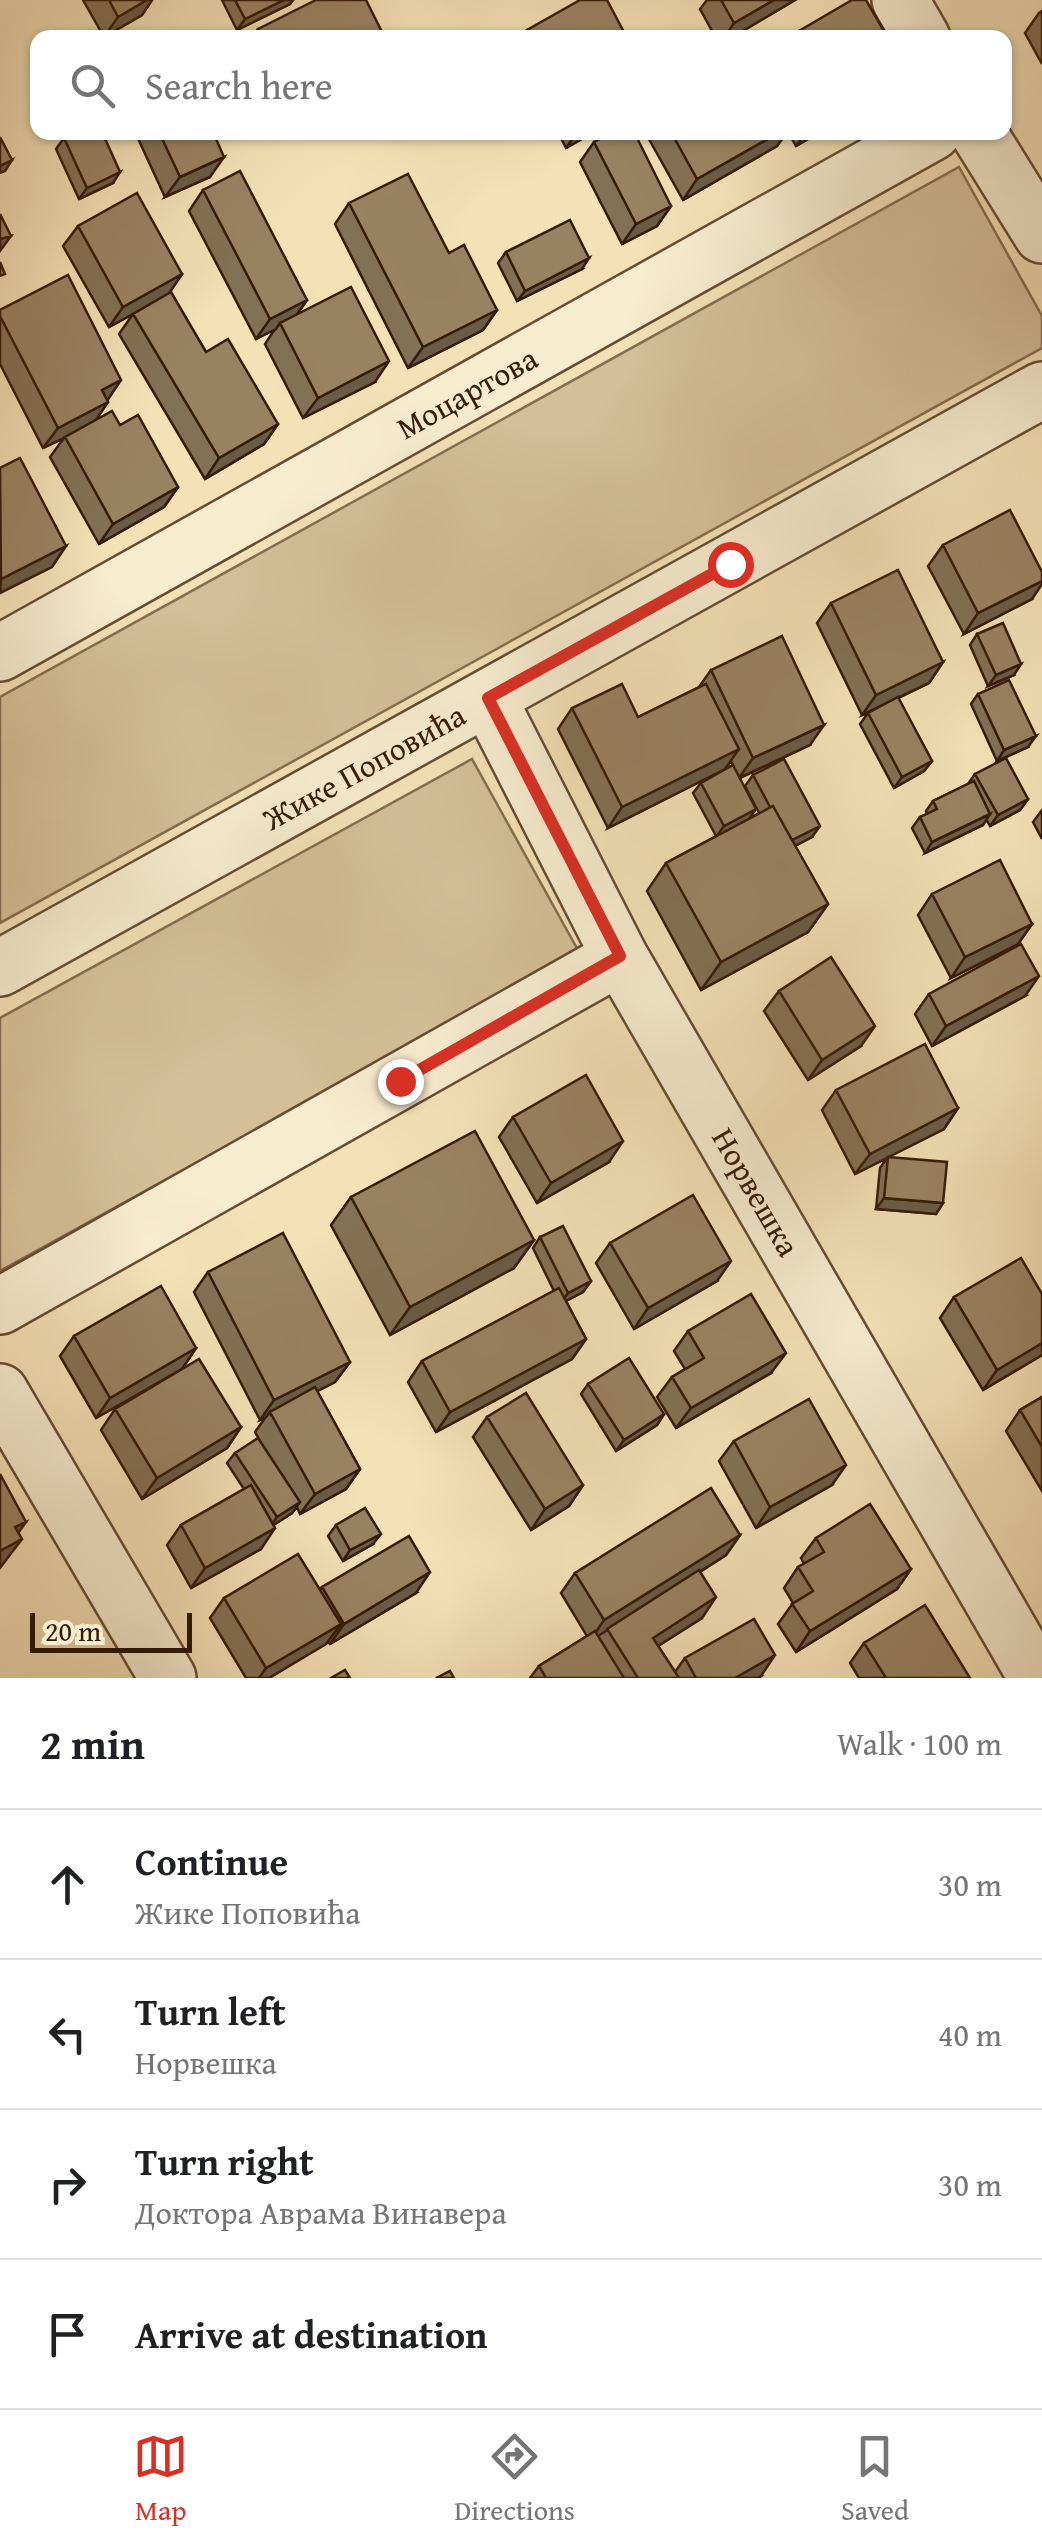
<!DOCTYPE html>
<html lang="en">
<head>
<meta charset="utf-8">
<style>
  :root { --surface:#fff; --page:#f2f2f2; --text:#202124; --muted:#757577; --line:#e0e0e0; --accent:#d93025 }
  body { margin:0; font-family:"Gentium Book Plus",serif; background:var(--page); color:var(--text) }
  .scale { position:absolute; left:30px; bottom:25px; width:162px; box-sizing:border-box; padding-left:10px; border:5px solid #361b07; border-top:0; font-size:28px; line-height:35px; white-space:nowrap; color:#361b07; -webkit-text-stroke:8px #f8ecd0; paint-order:stroke }
  .stop { position:absolute; width:30px; height:30px; margin:-22px; border:8px solid #d93025; border-radius:50%; background:#fff }
  .stop.end { background:#d93025; border-color:#fff; box-shadow:0 2px 10px #0008 }
  .list { margin:0; padding:0; list-style:none }
  h2 { display:flex; justify-content:space-between; align-items:center; height:130px; margin:0; padding:0 40px; font-size:42px }
  h2 small { font-size:32px; font-weight:400; color:var(--muted) }
  .list li { display:grid; grid-template-columns:65px 1fr auto; gap:30px; align-items:center; box-sizing:border-box; height:150px; padding:0 40px; border-top:2px solid var(--line) }
  .list b { display:block; font-size:38px; white-space:nowrap }
  .list p { margin:0; font-size:32px; white-space:nowrap; color:var(--muted) }
  .list em { font-size:32px; font-style:normal; color:var(--muted) }
  .icon { flex:none; width:55px; height:55px; fill:none; stroke:currentColor; stroke-width:2; stroke-linecap:round; stroke-linejoin:round }
  .map { position:relative; flex:none; width:1042px; height:1678px; overflow:hidden }
  .search { position:absolute; background:var(--surface); box-shadow:0 2px 8px #0004; left:30px; right:30px; top:30px; height:110px; display:flex; align-items:center; gap:25px; box-sizing:border-box; padding:0 35px; border-radius:20px; color:var(--muted); font-size:38px }
  .sheet { height:730px; background:var(--surface) }
  nav { display:flex; justify-content:space-around; align-items:center; box-sizing:border-box; height:140px; border-top:2px solid var(--line); background:var(--surface); font-size:28px; color:var(--muted) }
  nav a { display:grid; justify-items:center; gap:5px }
  nav .on { color:var(--accent) }
  .map>svg:first-child { display:block }
  .green { fill:#d4bf98; stroke:#856d50; stroke-width:2.5 }
  .lines { fill:none; stroke-linecap:round; stroke-linejoin:round }
  .minor-casing { stroke:#664c33; stroke-width:60 }
  .minor { stroke:#f8ecd0; stroke-width:55 }
  .wall { fill:#847054; stroke:#361b07; stroke-width:2.5 }
  .shaded-wall { fill:#6b5b45; stroke:#361b07; stroke-width:2.5 }
  .building { fill:#998262; stroke:#361b07; stroke-width:2.5 }
  .route { stroke:#d93025; stroke-width:12 }
  .labels { text-anchor:middle; stroke-width:8; stroke-linejoin:round; paint-order:stroke }
  .street-label { font-size:32px; fill:#361b07; stroke:#f8ecd0 }
</style>
</head>
<body>
<div class="map">
<svg width="1042" height="1678" viewBox="0 0 1042 1678">
  <rect width="100%" height="100%" fill="#f4e1b6"/>
  <filter id="stains"><feTurbulence type="fractalNoise" baseFrequency=".002" numOctaves="4"/><feColorMatrix values="0 0 0 0 .2 0 0 0 0 .09 0 0 0 0 .02 0 0 0 .5 -.17"/></filter>
  <radialGradient id="worn" r=".72"><stop offset=".6" stop-color="#630" stop-opacity="0"/><stop offset="1" stop-color="#630" stop-opacity=".3"/></radialGradient>
  <path class="green" d="M 959,167 L 1042,316 L 1042,348 L 0,923 L 0,697 Z
    M 472,759 L 579,952 L 0,1271 L 0,1018 Z"/>
  <g class="lines">
    <defs>
      <path id="minor" d="M 900,0 L 922,38
        M 978,132 L 1042,235
        M 0,653 L 933,132
        M 488,698 L 620,957 L 1037,1678
        M 0,968 L 1042,390
        M 0,1306 L 620,957
        M 0,1392 L 168,1678"/>
    </defs>
    <use href="#minor" class="minor-casing"/>
    <use href="#minor" class="minor"/>
  </g>
  <path class="wall" d="M 83,0 L 152,0 L 142,15 L 104,37 Z
    M 222,0 L 293,0 L 290,4 L 237,30 Z
    M 707,0 L 795,0 L 731,38 L 716,38 L 700,9 Z
    M 1042,11 L 1042,64 L 1025,33 L 1039,13 Z
    M 258,29 L 385,38 L 252,38 Z
    M 527,30 L 627,38 L 521,38 Z
    M 135,132 L 227,132 L 216,138 L 210,177 L 165,197 Z
    M 558,132 L 594,132 L 566,148 Z
    M 645,132 L 787,132 L 777,146 L 683,200 Z
    M 788,132 L 820,132 L 796,146 Z
    M 64,138 L 113,183 L 79,199 L 56,149 Z
    M 594,142 L 671,206 L 657,226 L 622,244 L 580,162 Z
    M 203,190 L 307,300 L 297,314 L 375,382 L 303,418 L 265,344 L 275,329 L 256,339 L 189,211 Z
    M 349,203 L 449,253 L 497,310 L 483,330 L 408,368 L 335,224 Z
    M 78,226 L 182,274 L 169,292 L 206,352 L 278,424 L 264,444 L 205,479 L 119,334 L 133,314 L 109,327 L 63,246 Z
    M 506,252 L 582,269 L 517,301 L 498,263 Z
    M 0,310 L 107,401 L 108,402 L 96,419 L 120,425 L 178,487 L 164,507 L 99,544 L 50,457 L 64,438 L 43,448 L 0,364 Z
    M 943,545 L 1032,599 L 964,634 L 928,566 Z
    M 831,603 L 943,662 L 929,683 L 898,698 L 932,761 L 924,771 L 894,788 L 860,724 L 868,713 L 892,701 L 862,715 L 817,623 Z
    M 977,634 L 1014,675 L 988,686 L 970,645 Z
    M 711,670 L 810,745 L 740,778 L 750,818 L 759,813 L 745,786 L 753,775 L 812,837 L 795,846 L 828,904 L 808,932 L 701,990 L 647,891 L 666,863 L 716,836 L 693,793 L 701,783 L 733,765 L 731,761 L 725,769 L 608,828 L 558,729 L 572,708 L 638,717 L 699,687 Z
    M 978,694 L 1028,747 L 997,761 L 971,704 Z
    M 975,774 L 1028,799 L 1020,810 L 990,826 L 986,819 L 983,825 L 925,853 L 912,828 L 920,817 L 927,814 L 926,811 L 933,801 L 968,784 Z
    M 1042,810 L 1042,839 L 1033,822 Z
    M 932,894 L 1032,924 L 1018,944 L 951,978 L 918,915 Z
    M 779,991 L 861,1046 L 808,1080 L 764,1011 Z
    M 929,994 L 1025,996 L 932,1046 L 915,1014 Z
    M 836,1090 L 958,1108 L 944,1129 L 888,1157 L 943,1203 L 936,1214 L 876,1209 L 880,1168 L 887,1158 L 855,1174 L 822,1110 Z
    M 513,1117 L 609,1162 L 537,1203 L 499,1137 Z
    M 351,1197 L 534,1240 L 514,1268 L 390,1335 L 331,1225 Z
    M 540,1237 L 591,1281 L 583,1292 L 566,1301 L 586,1339 L 572,1359 L 436,1432 L 408,1382 L 422,1361 L 554,1291 L 533,1248 Z
    M 610,1243 L 717,1281 L 634,1329 L 596,1263 Z
    M 208,1272 L 350,1362 L 335,1382 L 317,1391 L 360,1469 L 346,1489 L 300,1514 L 297,1507 L 292,1513 L 273,1525 L 261,1549 L 191,1588 L 167,1545 L 181,1525 L 244,1489 L 227,1463 L 235,1453 L 260,1441 L 255,1432 L 265,1418 L 260,1420 L 194,1292 Z
    M 1042,1294 L 1042,1355 L 983,1390 L 940,1318 L 954,1297 Z
    M 688,1331 L 771,1373 L 676,1428 L 657,1397 L 672,1377 L 685,1369 L 674,1351 Z
    M 74,1336 L 196,1348 L 182,1369 L 96,1418 L 60,1356 Z
    M 588,1384 L 664,1414 L 657,1425 L 616,1451 L 581,1394 Z
    M 1042,1397 L 1042,1491 L 1006,1431 L 1020,1410 Z
    M 115,1409 L 241,1427 L 227,1448 L 142,1499 L 101,1430 Z
    M 487,1417 L 583,1485 L 569,1506 L 531,1530 L 473,1437 Z
    M 734,1441 L 832,1485 L 756,1528 L 719,1461 Z
    M 336,1525 L 373,1544 L 343,1561 L 328,1536 Z
    M 740,1535 L 726,1555 L 700,1572 L 702,1618 L 658,1646 L 675,1672 L 685,1658 L 761,1676 L 757,1678 L 530,1678 L 539,1666 L 587,1636 L 561,1593 L 575,1573 Z
    M 816,1538 L 911,1569 L 897,1589 L 796,1652 L 778,1624 L 793,1603 L 784,1588 L 798,1567 L 804,1564 L 801,1558 Z
    M 322,1587 L 416,1593 L 330,1644 L 328,1642 L 269,1678 L 246,1678 L 210,1618 L 224,1598 L 320,1590 Z
    M 864,1643 L 970,1678 L 859,1678 L 850,1663 Z"/>
  <path class="shaded-wall" d="M 147,0 L 152,0 L 142,15 L 104,37 L 118,17 Z
    M 284,0 L 293,0 L 290,4 L 237,30 L 245,19 Z
    M 774,0 L 795,0 L 731,38 L 724,38 L 734,23 Z
    M 214,132 L 227,132 L 207,142 Z
    M 577,132 L 594,132 L 566,148 Z
    M 780,132 L 787,132 L 777,146 L 683,200 L 697,179 Z
    M 806,132 L 820,132 L 796,146 Z
    M 224,157 L 210,177 L 165,197 L 180,177 Z
    M 12,160 L 5,171 L 0,173 L 0,166 Z
    M 120,172 L 113,183 L 79,199 L 87,188 Z
    M 671,206 L 657,226 L 622,244 L 636,224 Z
    M 11,236 L 0,251 L 0,239 Z
    M 589,258 L 582,269 L 517,301 L 525,291 Z
    M 182,274 L 168,295 L 109,327 L 123,307 Z
    M 307,300 L 293,320 L 280,323 L 276,329 L 256,339 L 270,319 Z
    M 497,310 L 483,330 L 408,368 L 423,347 Z
    M 389,361 L 375,382 L 303,418 L 318,398 Z
    M 121,380 L 107,401 L 102,390 Z
    M 108,402 L 94,423 L 43,448 L 58,428 Z
    M 278,424 L 264,444 L 205,479 L 219,458 Z
    M 178,487 L 164,507 L 99,544 L 113,524 Z
    M 66,546 L 52,567 L 0,593 L 1,579 Z
    M 1042,581 L 1042,584 L 1032,599 L 964,634 L 978,613 Z
    M 943,662 L 929,683 L 862,715 L 876,695 Z
    M 1021,664 L 1014,675 L 988,686 L 996,675 Z
    M 824,725 L 810,745 L 739,778 L 753,758 Z
    M 1036,736 L 1028,747 L 997,761 L 1004,750 Z
    M 739,749 L 725,769 L 608,828 L 622,807 Z
    M 932,761 L 924,771 L 894,788 L 902,777 Z
    M 1028,799 L 1020,810 L 990,826 L 998,815 Z
    M 756,809 L 749,819 L 716,837 L 724,826 Z
    M 990,814 L 983,825 L 925,853 L 932,842 Z
    M 820,826 L 812,837 L 781,853 L 788,842 Z
    M 828,904 L 808,932 L 701,990 L 721,962 Z
    M 1032,924 L 1018,944 L 951,978 L 965,957 Z
    M 1039,976 L 1025,996 L 932,1046 L 946,1026 Z
    M 875,1026 L 861,1046 L 808,1080 L 822,1060 Z
    M 958,1108 L 944,1129 L 855,1174 L 870,1154 Z
    M 623,1141 L 609,1162 L 537,1203 L 551,1183 Z
    M 884,1198 L 943,1203 L 936,1214 L 876,1209 Z
    M 534,1240 L 514,1268 L 390,1335 L 410,1307 Z
    M 731,1261 L 717,1281 L 634,1329 L 648,1308 Z
    M 591,1281 L 583,1292 L 560,1304 L 568,1293 Z
    M 586,1339 L 572,1359 L 436,1432 L 450,1412 Z
    M 1042,1343 L 1042,1355 L 983,1390 L 997,1370 Z
    M 196,1348 L 182,1369 L 96,1418 L 110,1398 Z
    M 786,1353 L 771,1373 L 676,1428 L 691,1408 Z
    M 350,1362 L 335,1382 L 271,1415 L 270,1412 L 265,1418 L 260,1420 L 274,1400 Z
    M 664,1414 L 657,1425 L 616,1451 L 624,1440 Z
    M 241,1427 L 227,1448 L 142,1499 L 157,1478 Z
    M 846,1465 L 832,1485 L 756,1528 L 770,1507 Z
    M 360,1469 L 346,1489 L 300,1514 L 315,1494 Z
    M 583,1485 L 569,1506 L 531,1530 L 545,1509 Z
    M 300,1502 L 292,1513 L 269,1528 L 277,1517 Z
    M 26,1522 L 9,1546 L 22,1539 L 0,1568 L 0,1549 L 15,1527 Z
    M 275,1528 L 261,1549 L 191,1588 L 205,1568 Z
    M 381,1534 L 373,1544 L 343,1561 L 350,1550 Z
    M 740,1535 L 726,1555 L 590,1641 L 604,1620 Z
    M 911,1569 L 897,1589 L 796,1652 L 810,1631 Z
    M 430,1572 L 416,1593 L 330,1644 L 344,1624 Z
    M 716,1597 L 702,1618 L 639,1658 L 653,1638 Z
    M 341,1624 L 326,1644 L 269,1678 L 259,1678 L 266,1668 Z
    M 775,1655 L 761,1676 L 757,1678 L 735,1678 Z"/>
  <path class="building" d="M 109,0 L 147,0 L 118,17 Z
    M 235,0 L 284,0 L 245,19 Z
    M 316,0 L 366,0 L 385,38 L 262,38 L 258,29 Z
    M 580,0 L 607,0 L 627,38 L 531,38 L 527,30 Z
    M 721,0 L 774,0 L 734,23 Z
    M 852,0 L 866,0 L 888,38 L 787,38 Z
    M 76,132 L 102,132 L 120,172 L 87,188 L 64,138 Z
    M 159,132 L 213,132 L 224,157 L 180,177 Z
    M 613,132 L 634,132 L 671,206 L 636,224 L 594,142 Z
    M 671,132 L 780,132 L 697,179 Z
    M 0,137 L 12,160 L 0,166 Z
    M 240,171 L 307,300 L 270,319 L 203,190 Z
    M 408,174 L 449,253 L 464,245 L 497,310 L 423,347 L 349,203 Z
    M 137,193 L 182,274 L 123,307 L 78,226 Z
    M 0,214 L 11,236 L 0,239 Z
    M 570,220 L 589,258 L 525,291 L 506,252 Z
    M 0,262 L 5,274 L 0,276 Z
    M 68,275 L 121,380 L 102,390 L 108,402 L 58,428 L 0,316 L 0,310 Z
    M 351,287 L 389,361 L 318,398 L 280,323 Z
    M 171,292 L 206,352 L 228,339 L 278,424 L 219,458 L 133,314 Z
    M 112,411 L 120,425 L 138,415 L 178,487 L 113,524 L 65,437 Z
    M 20,458 L 66,546 L 1,579 L 0,468 Z
    M 1010,510 L 1042,572 L 1042,581 L 978,613 L 943,545 Z
    M 898,570 L 943,662 L 876,695 L 831,603 Z
    M 1003,623 L 1021,664 L 996,675 L 977,634 Z
    M 782,636 L 824,725 L 753,758 L 711,670 Z
    M 1009,680 L 1036,736 L 1004,750 L 978,694 Z
    M 622,684 L 638,717 L 706,684 L 739,749 L 622,807 L 572,708 Z
    M 898,697 L 932,761 L 902,777 L 868,713 Z
    M 1006,758 L 1028,799 L 998,815 L 975,774 Z
    M 784,759 L 820,826 L 792,840 L 773,806 L 770,807 L 753,775 Z
    M 733,765 L 756,809 L 724,826 L 701,783 Z
    M 974,781 L 990,814 L 932,842 L 920,817 L 937,809 L 933,801 Z
    M 773,806 L 828,904 L 721,962 L 666,863 Z
    M 1000,860 L 1032,924 L 965,957 L 932,894 Z
    M 1021,944 L 1039,976 L 946,1026 L 929,994 Z
    M 831,957 L 875,1026 L 822,1060 L 779,991 Z
    M 925,1044 L 958,1108 L 870,1154 L 836,1090 Z
    M 586,1075 L 623,1141 L 551,1183 L 513,1117 Z
    M 475,1131 L 534,1240 L 410,1307 L 351,1197 Z
    M 888,1157 L 947,1162 L 943,1203 L 884,1198 Z
    M 693,1195 L 731,1261 L 648,1308 L 610,1243 Z
    M 563,1226 L 591,1281 L 568,1293 L 540,1237 Z
    M 283,1233 L 350,1362 L 274,1400 L 208,1272 Z
    M 1021,1258 L 1042,1294 L 1042,1343 L 997,1370 L 954,1297 Z
    M 161,1286 L 196,1348 L 110,1398 L 74,1336 Z
    M 559,1288 L 586,1339 L 450,1412 L 422,1361 Z
    M 751,1294 L 786,1353 L 691,1408 L 672,1377 L 704,1358 L 688,1331 Z
    M 629,1358 L 664,1414 L 624,1440 L 588,1384 Z
    M 199,1359 L 241,1427 L 157,1478 L 115,1409 Z
    M 315,1387 L 360,1469 L 315,1494 L 270,1412 Z
    M 526,1393 L 583,1485 L 545,1509 L 487,1417 Z
    M 1042,1397 L 1042,1447 L 1020,1410 Z
    M 809,1399 L 846,1465 L 770,1507 L 734,1441 Z
    M 258,1438 L 300,1502 L 277,1517 L 235,1453 Z
    M 0,1474 L 26,1522 L 15,1527 L 22,1539 L 0,1551 Z
    M 251,1485 L 275,1528 L 205,1568 L 181,1525 Z
    M 711,1488 L 740,1535 L 604,1620 L 575,1573 Z
    M 870,1504 L 911,1569 L 810,1631 L 792,1604 L 813,1591 L 798,1567 L 824,1552 L 816,1538 Z
    M 365,1508 L 381,1534 L 350,1550 L 336,1525 Z
    M 409,1536 L 430,1572 L 344,1624 L 322,1587 Z
    M 298,1554 L 341,1624 L 266,1668 L 224,1598 Z
    M 699,1570 L 716,1597 L 653,1638 L 679,1678 L 638,1678 L 607,1629 Z
    M 925,1605 L 970,1678 L 886,1678 L 864,1643 Z
    M 754,1619 L 775,1655 L 735,1678 L 696,1678 L 685,1658 Z
    M 595,1631 L 624,1678 L 546,1678 L 539,1666 Z
    M 345,1670 L 350,1678 L 331,1678 Z
    M 450,1671 L 454,1678 L 436,1678 Z"/>
  <g class="lines">
    <path class="route" d="M 400,1081 L 620,956 L 488,698 L 730,564"/>
  </g>
  <g class="labels">
    <g class="street-label">
      <text transform="translate(467 393) rotate(-29)" y="11">Моцартова</text>
      <text transform="translate(364 767) rotate(-29)" y="11">Жике Поповића</text>
      <text transform="translate(756 1192) rotate(60)" y="11">Норвешка</text>
    </g>
  </g>
  <rect width="100%" height="100%" filter="url(#stains)"/>
  <rect width="100%" height="100%" fill="url(#worn)"/>
</svg>
<div class="scale">20 m</div>
<div class="stop" style="left:730px;top:564px"></div>
<div class="stop end" style="left:400px;top:1081px"></div>
<div class="search"><svg class="icon" aria-label="search" viewBox="0 0 24 24"><circle cx="10" cy="10" r="6"/><path d="M15 15l6 6"/></svg>Search here</div>
</div>
<section class="sheet">
<h2>2 min<small>Walk · 100 m</small></h2>
<ul class="list">
<li><svg class="icon" aria-label="ahead" viewBox="0 0 24 24"><path d="M12 20V5M6 11l6-6 6 6"/></svg><div><b>Continue</b><p>Жике Поповића</p></div><em>30 m</em></li>
<li><svg class="icon" aria-label="left" viewBox="0 0 24 24"><path d="M17 20v-9H6M10 6l-5 5 5 5"/></svg><div><b>Turn left</b><p>Норвешка</p></div><em>40 m</em></li>
<li><svg class="icon" aria-label="right" viewBox="0 0 24 24"><path d="M7 20v-9h11M14 6l5 5-5 5"/></svg><div><b>Turn right</b><p>Доктора Аврама Винавера</p></div><em>30 m</em></li>
<li><svg class="icon" aria-label="arrive" viewBox="0 0 24 24"><path d="M6 21V4h12l-3 4 3 4H6"/></svg><div><b>Arrive at destination</b></div></li>
</ul>
</section>
<nav>
<a class="on"><svg class="icon" aria-label="map" viewBox="0 0 24 24"><path d="M3 6l6-2 6 2 6-2v14l-6 2-6-2-6 2zM9 4v14M15 6v14"/></svg>Map</a>
<a><svg class="icon" aria-label="directions" viewBox="0 0 24 24"><path d="M12 3l9 9-9 9-9-9zM9 14v-3h6M13 9l2 2-2 2"/></svg>Directions</a>
<a><svg class="icon" aria-label="saved" viewBox="0 0 24 24"><path d="M7 4h10v16l-5-4-5 4z"/></svg>Saved</a>
</nav>
</body>
</html>
